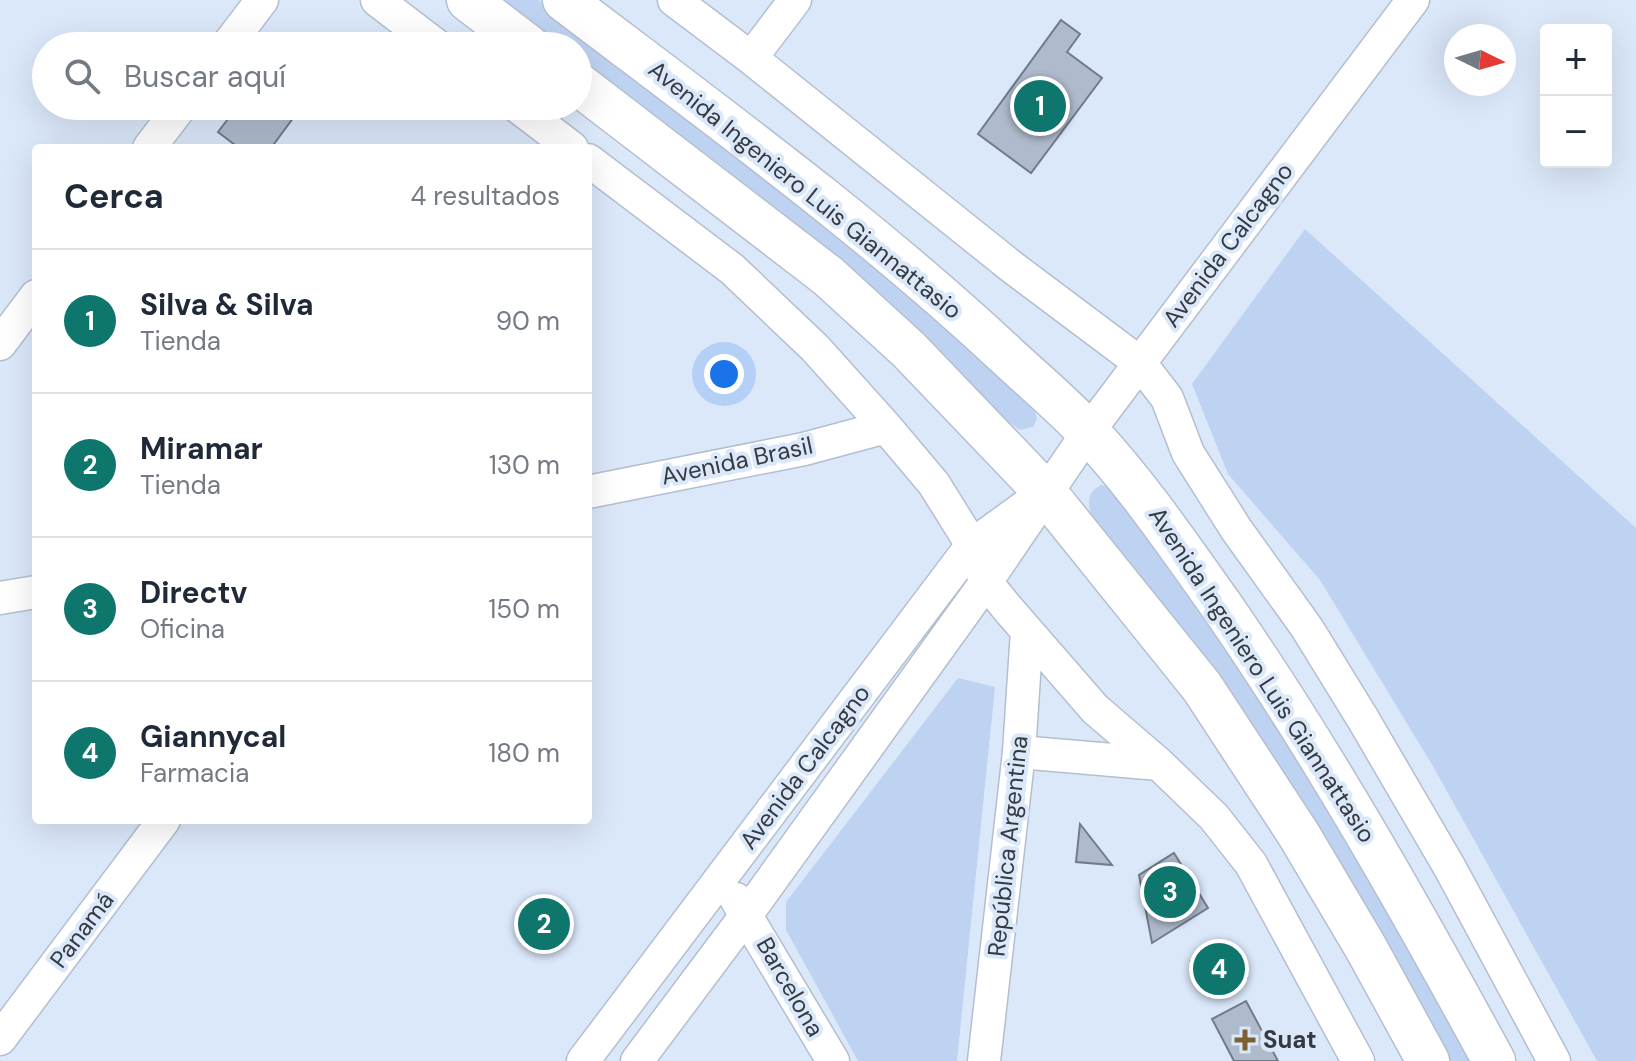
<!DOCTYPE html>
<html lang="es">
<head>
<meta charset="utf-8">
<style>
  :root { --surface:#fff; --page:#f6f6f7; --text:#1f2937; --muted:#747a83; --line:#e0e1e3; --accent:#0f766e }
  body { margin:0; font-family:"DM Sans",sans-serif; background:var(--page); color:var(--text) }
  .controls { position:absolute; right:24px; top:24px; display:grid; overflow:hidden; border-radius:8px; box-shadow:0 8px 32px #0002 }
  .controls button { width:72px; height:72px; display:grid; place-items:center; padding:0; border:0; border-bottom:2px solid var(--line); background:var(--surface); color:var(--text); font:40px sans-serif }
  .compass { position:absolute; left:1444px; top:24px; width:72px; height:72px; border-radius:50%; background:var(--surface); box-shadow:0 8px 32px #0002; rotate:95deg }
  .you { position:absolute; left:724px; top:374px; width:28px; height:28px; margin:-20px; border:6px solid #fff; border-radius:50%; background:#1a73e8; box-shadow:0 0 0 12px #1a73e833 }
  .badge { display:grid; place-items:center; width:52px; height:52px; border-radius:50%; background:var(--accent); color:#fff; font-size:26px; font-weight:700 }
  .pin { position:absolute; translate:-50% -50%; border:4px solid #fff; box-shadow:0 2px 8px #0006 }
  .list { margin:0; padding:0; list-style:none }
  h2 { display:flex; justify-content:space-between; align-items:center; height:104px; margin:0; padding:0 32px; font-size:34px }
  h2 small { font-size:26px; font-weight:400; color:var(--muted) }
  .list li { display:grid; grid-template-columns:52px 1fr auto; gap:24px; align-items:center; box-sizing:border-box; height:144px; padding:0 32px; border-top:2px solid var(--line) }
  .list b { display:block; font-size:30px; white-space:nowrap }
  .list p { margin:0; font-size:26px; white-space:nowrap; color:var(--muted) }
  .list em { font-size:26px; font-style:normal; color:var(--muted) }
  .icon { flex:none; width:44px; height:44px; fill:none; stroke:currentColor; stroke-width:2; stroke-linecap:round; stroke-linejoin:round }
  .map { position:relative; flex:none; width:1636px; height:1061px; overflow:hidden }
  .search { position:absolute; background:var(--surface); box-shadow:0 8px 32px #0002; left:32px; top:32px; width:560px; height:88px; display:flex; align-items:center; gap:20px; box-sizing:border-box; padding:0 28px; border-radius:44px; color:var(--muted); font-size:30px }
  .panel { position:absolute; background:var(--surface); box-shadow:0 8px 32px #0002; left:32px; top:144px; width:560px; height:680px; border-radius:8px }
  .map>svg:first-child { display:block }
  .green { fill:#bed3f1 }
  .building { fill:#afbbcd; stroke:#707b8b; stroke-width:2 }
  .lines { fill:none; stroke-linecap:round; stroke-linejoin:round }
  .minor-casing { stroke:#b3bfd0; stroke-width:35 }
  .major-casing { stroke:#b3bfd0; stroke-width:45 }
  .minor { stroke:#fff; stroke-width:32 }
  .major { stroke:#fff; stroke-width:42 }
  .poi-dot { fill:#7d6134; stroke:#dbe8fa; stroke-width:3 }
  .labels { text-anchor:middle; stroke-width:8; stroke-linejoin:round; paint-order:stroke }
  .street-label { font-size:24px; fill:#353a41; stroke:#dbe8fa }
  .poi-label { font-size:24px; font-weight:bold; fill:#353a41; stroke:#dbe8fa; text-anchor:start }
</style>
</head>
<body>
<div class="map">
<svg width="1636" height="1061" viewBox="0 0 1636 1061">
  <rect width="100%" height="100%" fill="#dbe8fa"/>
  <path class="green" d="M 490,0 L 538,0 L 779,182 L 1032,403 L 1037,418 L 1033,427 L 1020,430 L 1010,423 L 931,345 L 578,66 L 578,46 L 551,46 Z
    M 1305,229 L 1636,528 L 1636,1061 L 1597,1061 L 1434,768 L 1320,580 L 1228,474 L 1192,384 Z
    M 1101,485 L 1109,486 L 1237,658 L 1356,846 L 1475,1061 L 1444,1061 L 1219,682 L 1090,512 C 1088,499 1088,492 1101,485 Z
    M 958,678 L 995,687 L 957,1061 L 858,1061 L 786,930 L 786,902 Z"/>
  <path class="building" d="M 1061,20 L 1080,34 L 1067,52 L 1102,78 L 1031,173 L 978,134 Z
    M 238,106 L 302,106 L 271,148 L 239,148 L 218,132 Z
    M 1080,824 L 1112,865 L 1076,862 Z
    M 1174,853 L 1208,908 L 1152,943 L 1139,875 Z
    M 1228,942 L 1247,978 L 1210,997 L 1191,961 Z
    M 1246,1001 L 1278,1061 L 1234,1061 L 1212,1019 Z"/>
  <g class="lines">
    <defs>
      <path id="minor" d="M 377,0 L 437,46
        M 674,0 L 751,58 L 1012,267 L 1140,363 L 1167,398 L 1188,453 L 1236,529 L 1307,628 L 1363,719 L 1450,868 L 1554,1061
        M 227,46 L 262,0
        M 751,58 L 795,0
        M 517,106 L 572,148
        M 149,148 L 181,106
        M 588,160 L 732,269 L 815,348 L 886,427 L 934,484 L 972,545 L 986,582 L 1008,609 L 1095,709 L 1159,764 L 1214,817 L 1251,864 L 1358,1061
        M 0,344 L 36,296
        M 588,492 L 804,449 L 886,427
        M 0,598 L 36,592
        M 1019,752 L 1159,764
        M 736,899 L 833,1061
        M 0,1039 L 164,820
        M 583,1061 L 972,545 L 1030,503
        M 637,1061 L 747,914 L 986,582 L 1088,432 L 1413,0
        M 984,1061 L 1019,752 L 1027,631"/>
      <path id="major" d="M 468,0 L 528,46
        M 564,0 C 715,115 868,226 1006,355 C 1034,381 1064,406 1090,434 C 1139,487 1179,546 1221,605 C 1322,751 1409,905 1494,1061
        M 578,84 L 828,276 L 909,350 L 1045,492 L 1202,687 L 1299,835 L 1366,948 L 1428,1061"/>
    </defs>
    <use href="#minor" class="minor-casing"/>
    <use href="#major" class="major-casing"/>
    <use href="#minor" class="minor"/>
    <use href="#major" class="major"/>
  </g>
  <path class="poi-dot" d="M1241 1028h8v8h8v8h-8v8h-8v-8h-8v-8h8z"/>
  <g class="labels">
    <g class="street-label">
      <text transform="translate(805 190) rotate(39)" y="8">Avenida Ingeniero Luis Giannattasio</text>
      <text transform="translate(1228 245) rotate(-53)" y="8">Avenida Calcagno</text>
      <text transform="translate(737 461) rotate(-12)" y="8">Avenida Brasil</text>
      <text transform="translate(1262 675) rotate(57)" y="8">Avenida Ingeniero Luis Giannattasio</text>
      <text transform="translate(805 767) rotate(-53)" y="8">Avenida Calcagno</text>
      <text transform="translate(1008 846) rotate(-84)" y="8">República Argentina</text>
      <text transform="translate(82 930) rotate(-53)" y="8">Panamá</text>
      <text transform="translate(790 987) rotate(60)" y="8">Barcelona</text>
    </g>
    <g class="poi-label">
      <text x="1263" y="1048">Suat</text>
    </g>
  </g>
</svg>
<div class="controls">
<button>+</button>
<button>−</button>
</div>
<svg class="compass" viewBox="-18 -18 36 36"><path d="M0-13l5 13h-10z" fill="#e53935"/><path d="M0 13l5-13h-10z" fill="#747a83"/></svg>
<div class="you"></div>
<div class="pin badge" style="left:1040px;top:106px">1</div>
<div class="pin badge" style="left:544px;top:924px">2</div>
<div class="pin badge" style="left:1170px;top:892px">3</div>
<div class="pin badge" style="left:1219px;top:969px">4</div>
<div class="search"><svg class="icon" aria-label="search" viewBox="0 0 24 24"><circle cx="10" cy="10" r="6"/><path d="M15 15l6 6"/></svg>Buscar aquí</div>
<section class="panel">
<h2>Cerca<small>4 resultados</small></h2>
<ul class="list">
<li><span class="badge">1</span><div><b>Silva &amp; Silva</b><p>Tienda</p></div><em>90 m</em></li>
<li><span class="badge">2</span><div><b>Miramar</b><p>Tienda</p></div><em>130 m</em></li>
<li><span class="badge">3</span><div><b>Directv</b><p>Oficina</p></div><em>150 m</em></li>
<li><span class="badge">4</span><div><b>Giannycal</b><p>Farmacia</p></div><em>180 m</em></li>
</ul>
</section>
</div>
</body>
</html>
